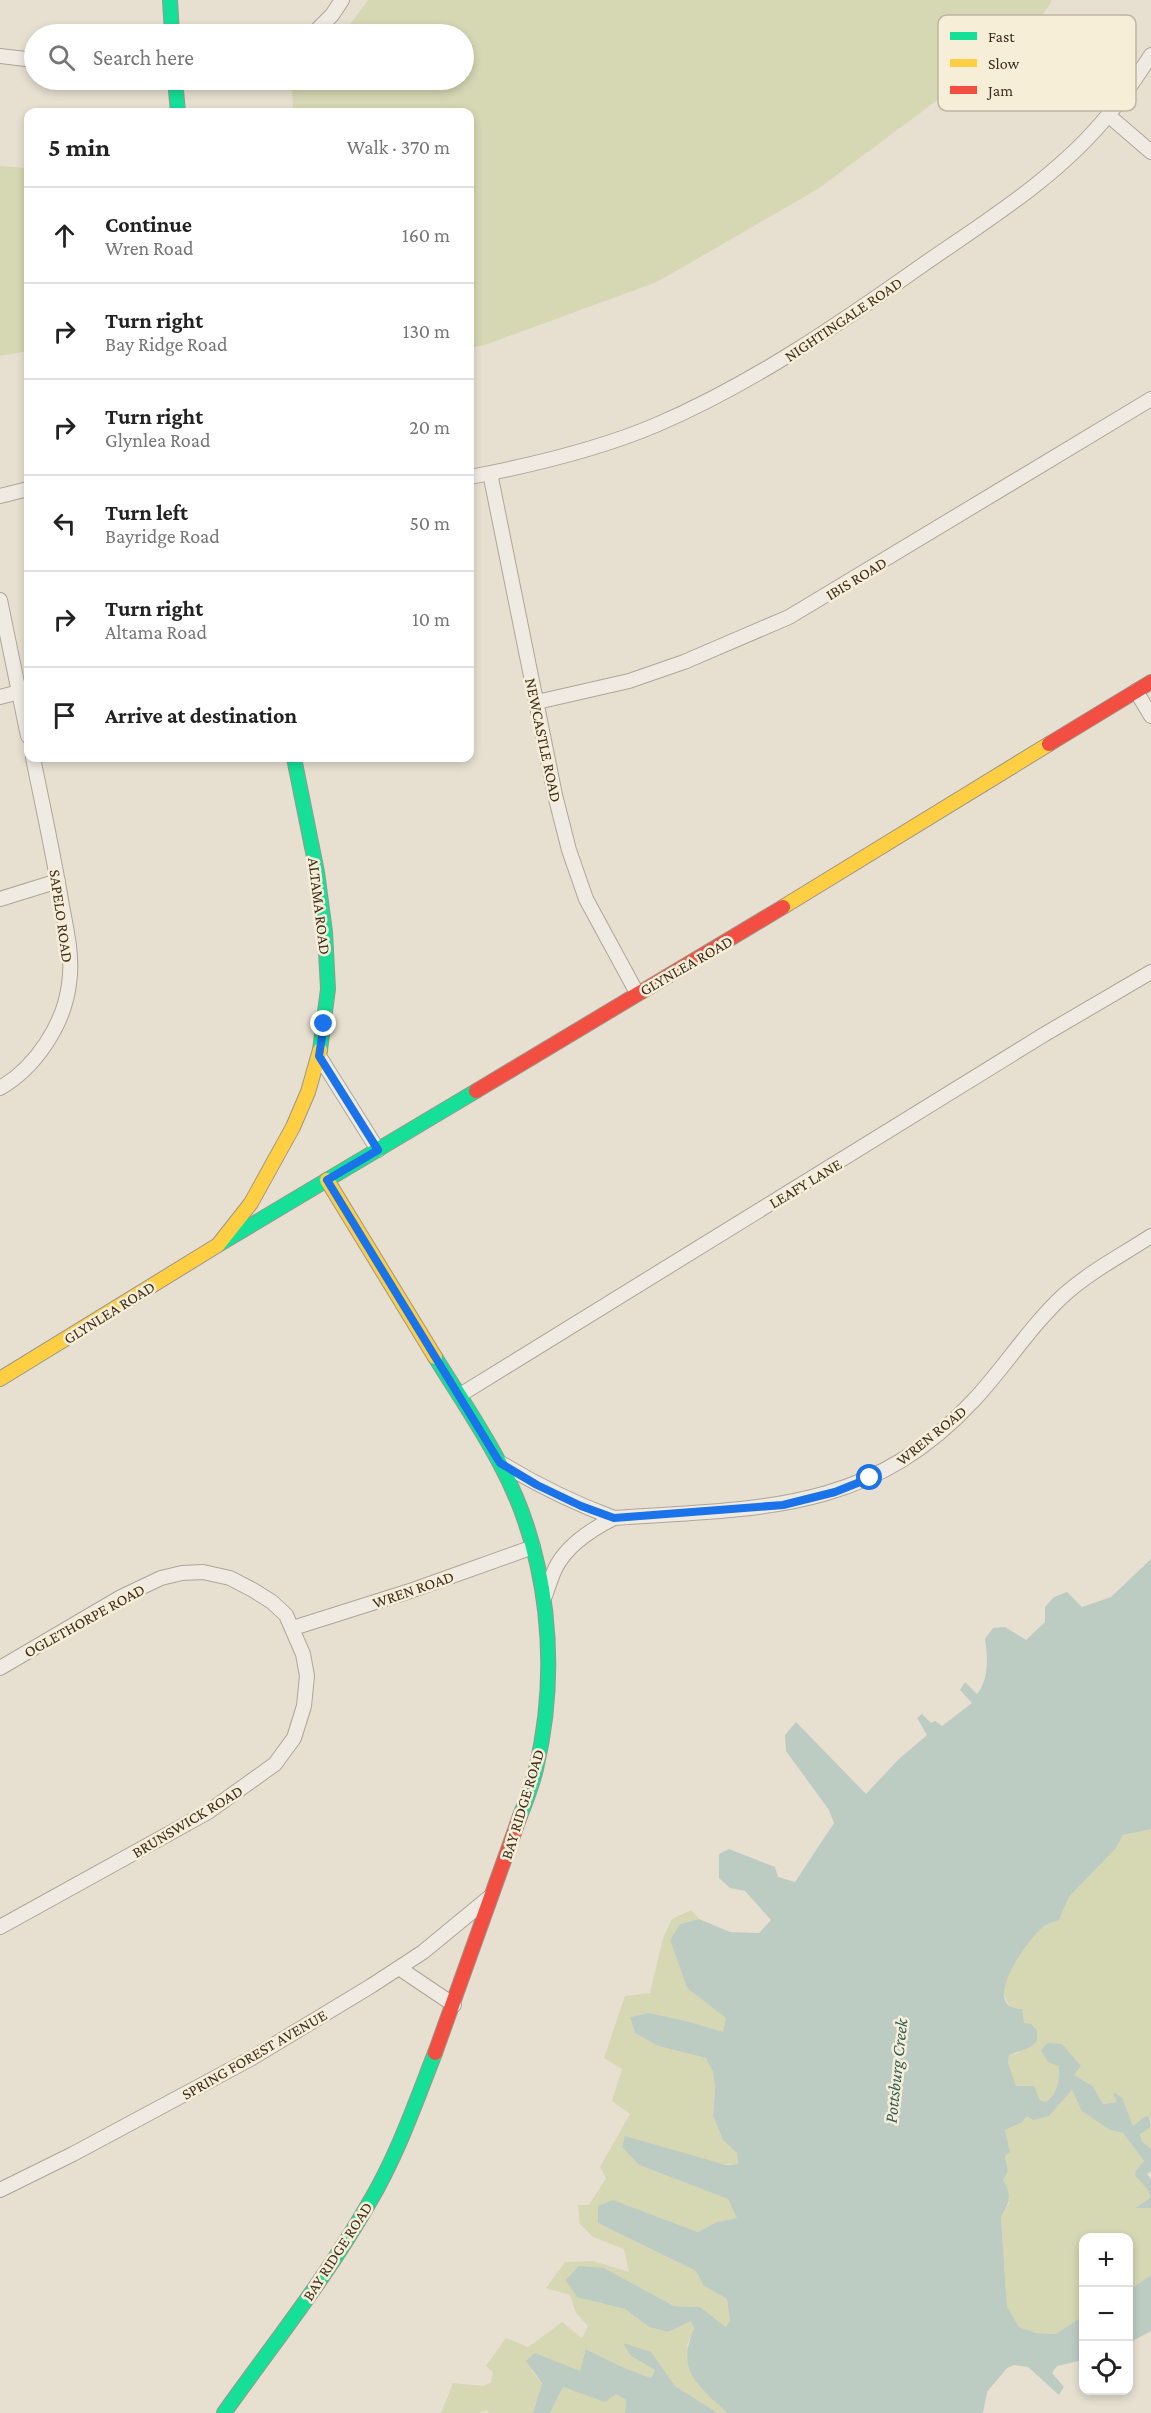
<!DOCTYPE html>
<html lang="en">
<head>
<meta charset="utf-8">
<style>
  :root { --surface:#fff; --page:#f2f2f2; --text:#222; --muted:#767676; --line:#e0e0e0 }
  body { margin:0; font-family:"Crimson Pro",serif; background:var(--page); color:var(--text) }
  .controls { position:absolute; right:18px; bottom:18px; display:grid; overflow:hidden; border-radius:12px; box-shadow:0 3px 9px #0003 }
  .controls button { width:54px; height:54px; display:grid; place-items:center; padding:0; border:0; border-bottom:2px solid var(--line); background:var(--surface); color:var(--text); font:30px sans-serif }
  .stop { position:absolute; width:18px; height:18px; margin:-14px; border:4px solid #1a73e8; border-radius:50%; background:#fff }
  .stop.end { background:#1a73e8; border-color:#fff; box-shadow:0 2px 6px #0008 }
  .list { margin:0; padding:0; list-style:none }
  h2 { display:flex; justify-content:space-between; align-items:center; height:78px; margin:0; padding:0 24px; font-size:26px }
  h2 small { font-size:20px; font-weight:400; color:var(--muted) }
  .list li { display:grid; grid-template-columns:39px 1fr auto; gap:18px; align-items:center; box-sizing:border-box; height:96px; padding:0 24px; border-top:2px solid var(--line) }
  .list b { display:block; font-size:22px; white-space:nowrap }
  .list p { margin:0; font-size:20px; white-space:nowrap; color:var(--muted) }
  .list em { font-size:20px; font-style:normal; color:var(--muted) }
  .icon { flex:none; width:33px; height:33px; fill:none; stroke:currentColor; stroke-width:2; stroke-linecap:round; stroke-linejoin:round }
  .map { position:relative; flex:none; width:1151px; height:2413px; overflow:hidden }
  .search { position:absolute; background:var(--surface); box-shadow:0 3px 9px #0003; left:24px; top:24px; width:450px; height:66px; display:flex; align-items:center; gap:15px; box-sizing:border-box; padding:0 21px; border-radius:33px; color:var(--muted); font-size:22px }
  .panel { position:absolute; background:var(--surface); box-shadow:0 3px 9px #0003; left:24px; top:108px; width:450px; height:654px; border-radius:12px }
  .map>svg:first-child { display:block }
  .green { fill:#d6d7b3 }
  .water { fill:#bcccc2 }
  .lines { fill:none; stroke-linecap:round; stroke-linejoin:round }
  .street-casing { stroke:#ada599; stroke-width:16 }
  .fast-casing { stroke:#9c958a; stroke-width:16 }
  .slow-casing { stroke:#9c958a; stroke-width:16 }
  .jam-casing { stroke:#9c958a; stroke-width:16 }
  .street { stroke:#efebe3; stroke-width:14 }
  .fast { stroke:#16e098; stroke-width:14 }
  .slow { stroke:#ffcf43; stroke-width:14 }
  .jam { stroke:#f24e42; stroke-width:14 }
  .route { stroke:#1a73e8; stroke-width:8 }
  .labels { text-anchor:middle; stroke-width:5; stroke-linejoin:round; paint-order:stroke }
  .street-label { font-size:16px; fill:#3d2e20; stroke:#f7eed8 }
  .water-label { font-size:18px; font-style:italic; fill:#2f5d5a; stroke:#f7eed8 }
  .key { fill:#f7eed8; stroke:#bfb4a1; stroke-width:1.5 }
  .key-label { font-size:16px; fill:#3d2e20 }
</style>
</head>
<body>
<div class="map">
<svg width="1151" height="2413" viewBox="0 0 1151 2413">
  <rect width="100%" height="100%" fill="#e7e0d1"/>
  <path class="green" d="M 368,0 L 1052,0 L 1045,12 L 959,84 L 818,189 L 657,282 L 485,345 L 470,348 L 470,112 L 293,112 L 292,86 L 306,80 L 464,80 L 464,34 L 343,34 Z
    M 0,166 L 28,168 L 28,351 L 0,356 Z
    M 1151,1829 L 1151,2123 L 1149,2117 L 1133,2126 L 1123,2099 L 1117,2102 L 1103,2104 L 1093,2086 L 1074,2075 L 1077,2061 L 1069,2054 L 1059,2066 C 1059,2080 1058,2093 1047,2103 L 1016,2087 L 1008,2063 L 1009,2055 L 1019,2053 L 1023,2023 C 1017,2013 1005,2004 1004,1992 C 1003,1974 1029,1939 1042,1928 C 1047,1924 1054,1922 1059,1920 L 1069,1897 L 1116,1848 L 1123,1835 Z
    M 691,1910 L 699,1919 L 680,1924 L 670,1940 L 687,1988 L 727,2018 L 723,2033 L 686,2021 L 649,2013 L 631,2017 L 635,2033 L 658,2046 L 706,2058 L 713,2072 L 715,2088 L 713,2116 L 723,2140 L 737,2153 L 738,2164 L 639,2165 L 728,2199 L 738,2218 L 717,2222 L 698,2232 L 613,2200 L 598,2223 L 696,2271 L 703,2285 L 727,2299 L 730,2321 L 726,2327 L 700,2307 L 674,2306 L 604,2268 L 608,2304 L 625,2309 L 649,2327 L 668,2332 L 691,2321 L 694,2328 L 687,2345 L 700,2387 L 727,2413 L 718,2413 L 675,2386 L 664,2371 L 631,2356 L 655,2370 L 651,2378 L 622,2367 L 587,2349 L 580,2372 L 531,2370 L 542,2383 L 533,2413 L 489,2413 L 487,2410 L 479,2413 L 441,2413 L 453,2383 L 482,2386 L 491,2383 L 493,2372 L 486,2366 L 506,2338 L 528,2347 L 562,2322 L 582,2338 L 588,2326 L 576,2313 L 570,2295 L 546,2288 L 565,2262 L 593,2261 L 629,2272 L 624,2249 L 593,2237 L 580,2224 L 578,2205 L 589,2205 L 606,2178 L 600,2167 L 630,2114 L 612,2101 L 622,2069 L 604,2058 L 625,1996 L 650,1993 L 663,1938 L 672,1919 Z
    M 1072,2090 L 1099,2122 L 1110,2130 L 1123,2133 L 1144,2161 L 1136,2170 L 1150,2192 L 1150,2198 L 1136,2207 L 1151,2207 L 1151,2275 L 1129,2290 L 1128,2238 L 1084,2238 L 1083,2316 L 1056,2334 L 1036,2333 L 1019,2327 L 1007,2308 L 1001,2217 L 1009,2204 L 1003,2180 L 1008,2171 L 1005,2156 L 1010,2152 L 1005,2130 L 1021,2123 L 1027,2115 L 1049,2116 Z
    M 1151,2127 L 1151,2149 L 1142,2141 L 1140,2133 Z
    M 563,2387 L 605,2401 L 616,2394 L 626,2400 L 625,2413 L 550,2413 Z"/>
  <path class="water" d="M 1151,1559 L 1151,1829 L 1123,1835 L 1116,1848 L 1069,1897 L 1059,1920 C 1054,1922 1046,1924 1042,1928 C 1027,1940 978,2009 1022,2009 L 1024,2023 L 1031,2024 L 1037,2030 L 1037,2041 L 1031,2047 L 1009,2055 L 1008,2063 L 1016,2086 L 1034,2086 L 1040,2100 L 1046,2102 C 1058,2094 1059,2080 1059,2066 L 1048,2062 L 1041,2051 L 1047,2043 L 1062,2044 L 1081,2066 L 1074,2075 L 1093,2086 L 1103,2104 L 1117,2102 L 1113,2094 L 1115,2093 L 1123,2099 L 1133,2126 L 1146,2116 L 1149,2117 L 1151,2127 L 1140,2134 L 1142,2141 L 1151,2149 L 1151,2171 L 1147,2174 L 1151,2179 L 1151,2207 L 1150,2208 L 1135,2208 L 1150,2198 L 1149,2191 L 1135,2175 L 1136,2170 L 1144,2161 L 1123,2133 L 1110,2130 L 1082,2111 L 1072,2090 L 1049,2116 L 1033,2120 L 1027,2116 L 1021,2123 L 1005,2130 L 1010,2152 L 1005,2156 L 1008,2171 L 1003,2180 C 1012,2195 1010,2202 1001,2217 L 1007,2307 L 1019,2327 L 1036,2333 L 1056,2334 L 1083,2316 L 1083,2360 L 1057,2366 L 1052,2373 L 1064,2387 L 1059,2395 L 1028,2367 L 1014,2365 L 1007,2368 L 987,2392 L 983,2413 L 727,2413 C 697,2384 676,2372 694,2328 L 691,2321 L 668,2332 L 649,2327 L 625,2309 L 577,2297 L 566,2280 L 579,2266 L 604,2268 L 674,2306 L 700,2307 L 726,2327 L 730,2321 L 727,2299 L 703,2285 L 696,2271 L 598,2223 L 598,2206 L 613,2200 L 698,2232 L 717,2222 L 737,2218 L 728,2199 L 639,2165 L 622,2147 L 625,2136 L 726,2165 L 738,2164 L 737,2153 L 723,2140 L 713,2116 L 715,2088 L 713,2072 L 706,2058 L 658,2046 L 635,2033 L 630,2017 L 649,2013 L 686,2021 L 723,2032 L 726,2018 L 687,1988 L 670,1940 L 680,1924 L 699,1919 L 730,1932 L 759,1933 L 771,1920 L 745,1891 L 730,1888 L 719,1878 L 719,1854 L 729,1849 L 775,1867 L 778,1877 L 795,1882 L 834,1823 L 829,1810 L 786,1751 L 785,1735 L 796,1722 L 866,1794 L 899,1759 L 927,1735 L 917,1718 L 922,1714 L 931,1723 L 935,1721 L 942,1726 L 972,1703 L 960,1690 L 965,1682 L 977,1694 C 989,1679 988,1657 985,1639 L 993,1628 L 1005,1627 L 1026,1640 L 1045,1622 L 1045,1607 L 1054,1597 L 1067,1592 L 1082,1607 L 1111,1597 Z
    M 1151,2275 L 1151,2331 L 1129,2343 L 1129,2290 Z
    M 623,2343 L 651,2352 L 675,2386 L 718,2413 L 625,2413 L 626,2400 L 616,2394 L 605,2402 L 563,2387 L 550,2413 L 533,2413 L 542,2383 L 526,2361 L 535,2353 L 580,2371 L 586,2349 L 622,2367 L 651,2378 L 655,2370 L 631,2356 Z"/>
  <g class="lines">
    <defs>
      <path id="street" d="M 313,34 L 332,15 L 342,0
        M 0,56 L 34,60
        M 1108,115 L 1151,152
        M 490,473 L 555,795 L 569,850 L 586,899 L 637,993
        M 470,477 C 533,465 597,450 656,425 C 752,384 839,324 924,264 C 989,219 1059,176 1109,114 C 1125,95 1138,75 1151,55
        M 0,496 L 28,489
        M 0,600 L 28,736
        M 1136,691 L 1151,716
        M 0,697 L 19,692
        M 537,702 L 629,681 L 684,662 L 789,617 L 1151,399
        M 0,899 L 58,881
        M 319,1056 L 378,1150
        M 0,1088 C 35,1068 64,1025 69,984 C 73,959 67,931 62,906 C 54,857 43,807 33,758
        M 460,1395 L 1045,1034 L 1151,972
        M 501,1463 C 537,1485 574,1503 614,1518
        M 545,1596 C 548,1587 551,1578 555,1569 C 566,1546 592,1529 614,1518 C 756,1508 868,1514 973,1401 C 1005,1367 1030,1326 1065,1294 C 1091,1271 1122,1255 1151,1236
        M 293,1628 L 410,1591 L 533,1547
        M 0,1668 L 121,1597 L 161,1578 L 182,1573 L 203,1572 L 230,1578 L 253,1590 L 272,1602 L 286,1615 L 303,1654 L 307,1676 L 304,1706 L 294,1738 L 275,1764 L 208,1812 L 0,1927
        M 399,1968 L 454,2005
        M 0,2190 L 73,2154 L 252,2058 L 371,1986 L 423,1952 L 491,1896"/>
      <path id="fast" d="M 170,0 L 172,34
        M 175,80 L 178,112
        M 294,758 L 317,872 L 325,932 L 328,989 L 320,1050
        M 218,1245 L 476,1091
        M 435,1357 C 456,1391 480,1426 499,1462 C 549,1553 560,1668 536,1769 C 532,1785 526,1801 520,1816
        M 224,2413 C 273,2344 327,2277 369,2203 C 397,2156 415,2104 435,2053"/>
      <path id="slow" d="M 783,907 L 1049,744
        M 327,1180 L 435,1357
        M 0,1379 L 218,1245 L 251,1203 L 293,1127 L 308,1092 L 320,1050"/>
      <path id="jam" d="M 1049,744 L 1151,682
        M 476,1091 L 783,907
        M 435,2053 L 520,1816"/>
    </defs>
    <use href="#street" class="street-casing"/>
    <use href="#fast" class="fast-casing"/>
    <use href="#slow" class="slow-casing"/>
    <use href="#jam" class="jam-casing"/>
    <use href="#street" class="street"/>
    <use href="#fast" class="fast"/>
    <use href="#slow" class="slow"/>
    <use href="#jam" class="jam"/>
  </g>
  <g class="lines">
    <path class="route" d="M 324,1024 L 319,1056 L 378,1150 L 327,1180 L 500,1463 L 537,1485 L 581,1506 L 614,1518 L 783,1505 L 835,1492 L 870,1478"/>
  </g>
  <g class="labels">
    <g class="street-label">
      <text transform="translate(843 319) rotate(-34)" y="6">NIGHTINGALE ROAD</text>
      <text transform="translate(856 578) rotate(-31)" y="6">IBIS ROAD</text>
      <text transform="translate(544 740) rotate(78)" y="6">NEWCASTLE ROAD</text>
      <text transform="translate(320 906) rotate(83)" y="6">ALTAMA ROAD</text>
      <text transform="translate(62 916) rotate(82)" y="6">SAPELO ROAD</text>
      <text transform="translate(686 965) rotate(-30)" y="6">GLYNLEA ROAD</text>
      <text transform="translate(805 1183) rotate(-31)" y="6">LEAFY LANE</text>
      <text transform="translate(109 1312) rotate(-32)" y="6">GLYNLEA ROAD</text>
      <text transform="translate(931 1435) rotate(-39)" y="6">WREN ROAD</text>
      <text transform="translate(413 1589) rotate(-19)" y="6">WREN ROAD</text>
      <text transform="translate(84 1620) rotate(-29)" y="6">OGLETHORPE ROAD</text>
      <text transform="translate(522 1804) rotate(-73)" y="6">BAY RIDGE ROAD</text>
      <text transform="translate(187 1821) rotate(-31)" y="6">BRUNSWICK ROAD</text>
      <text transform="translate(254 2054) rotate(-30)" y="6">SPRING FOREST AVENUE</text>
      <text transform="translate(337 2251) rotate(-57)" y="6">BAY RIDGE ROAD</text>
    </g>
    <g class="water-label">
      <text transform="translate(896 2071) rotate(-84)" y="6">Pottsburg Creek</text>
    </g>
  </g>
  <rect x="938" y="15" width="198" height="96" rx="9" class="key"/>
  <rect x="950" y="32" width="27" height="8" fill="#16e098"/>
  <rect x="950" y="59" width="27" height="8" fill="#ffcf43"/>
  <rect x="950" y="86" width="27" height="8" fill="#f24e42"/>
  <g class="key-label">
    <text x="988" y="42">Fast</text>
    <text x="988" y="69">Slow</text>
    <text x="988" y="96">Jam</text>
  </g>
</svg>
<div class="controls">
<button>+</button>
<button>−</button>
<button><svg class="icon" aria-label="locate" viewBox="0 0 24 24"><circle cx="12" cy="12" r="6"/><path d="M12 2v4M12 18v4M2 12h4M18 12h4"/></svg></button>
</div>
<div class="stop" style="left:870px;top:1478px"></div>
<div class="stop end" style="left:324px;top:1024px"></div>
<div class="search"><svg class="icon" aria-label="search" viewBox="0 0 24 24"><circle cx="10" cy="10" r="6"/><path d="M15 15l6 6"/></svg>Search here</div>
<section class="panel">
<h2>5 min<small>Walk · 370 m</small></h2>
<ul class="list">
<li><svg class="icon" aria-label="ahead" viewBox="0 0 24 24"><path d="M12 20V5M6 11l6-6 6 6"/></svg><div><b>Continue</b><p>Wren Road</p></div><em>160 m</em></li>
<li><svg class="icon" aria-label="right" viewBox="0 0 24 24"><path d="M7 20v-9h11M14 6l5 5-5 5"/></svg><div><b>Turn right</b><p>Bay Ridge Road</p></div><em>130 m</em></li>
<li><svg class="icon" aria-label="right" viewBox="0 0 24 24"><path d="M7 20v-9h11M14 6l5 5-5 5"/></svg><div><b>Turn right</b><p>Glynlea Road</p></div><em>20 m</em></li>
<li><svg class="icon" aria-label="left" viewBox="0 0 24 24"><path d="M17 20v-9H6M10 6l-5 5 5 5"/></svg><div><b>Turn left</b><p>Bayridge Road</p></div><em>50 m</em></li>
<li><svg class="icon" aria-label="right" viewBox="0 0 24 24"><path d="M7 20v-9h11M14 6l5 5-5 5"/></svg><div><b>Turn right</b><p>Altama Road</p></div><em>10 m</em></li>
<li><svg class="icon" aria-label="arrive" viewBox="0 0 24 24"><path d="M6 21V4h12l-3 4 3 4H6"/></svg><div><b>Arrive at destination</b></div></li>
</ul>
</section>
</div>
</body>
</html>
